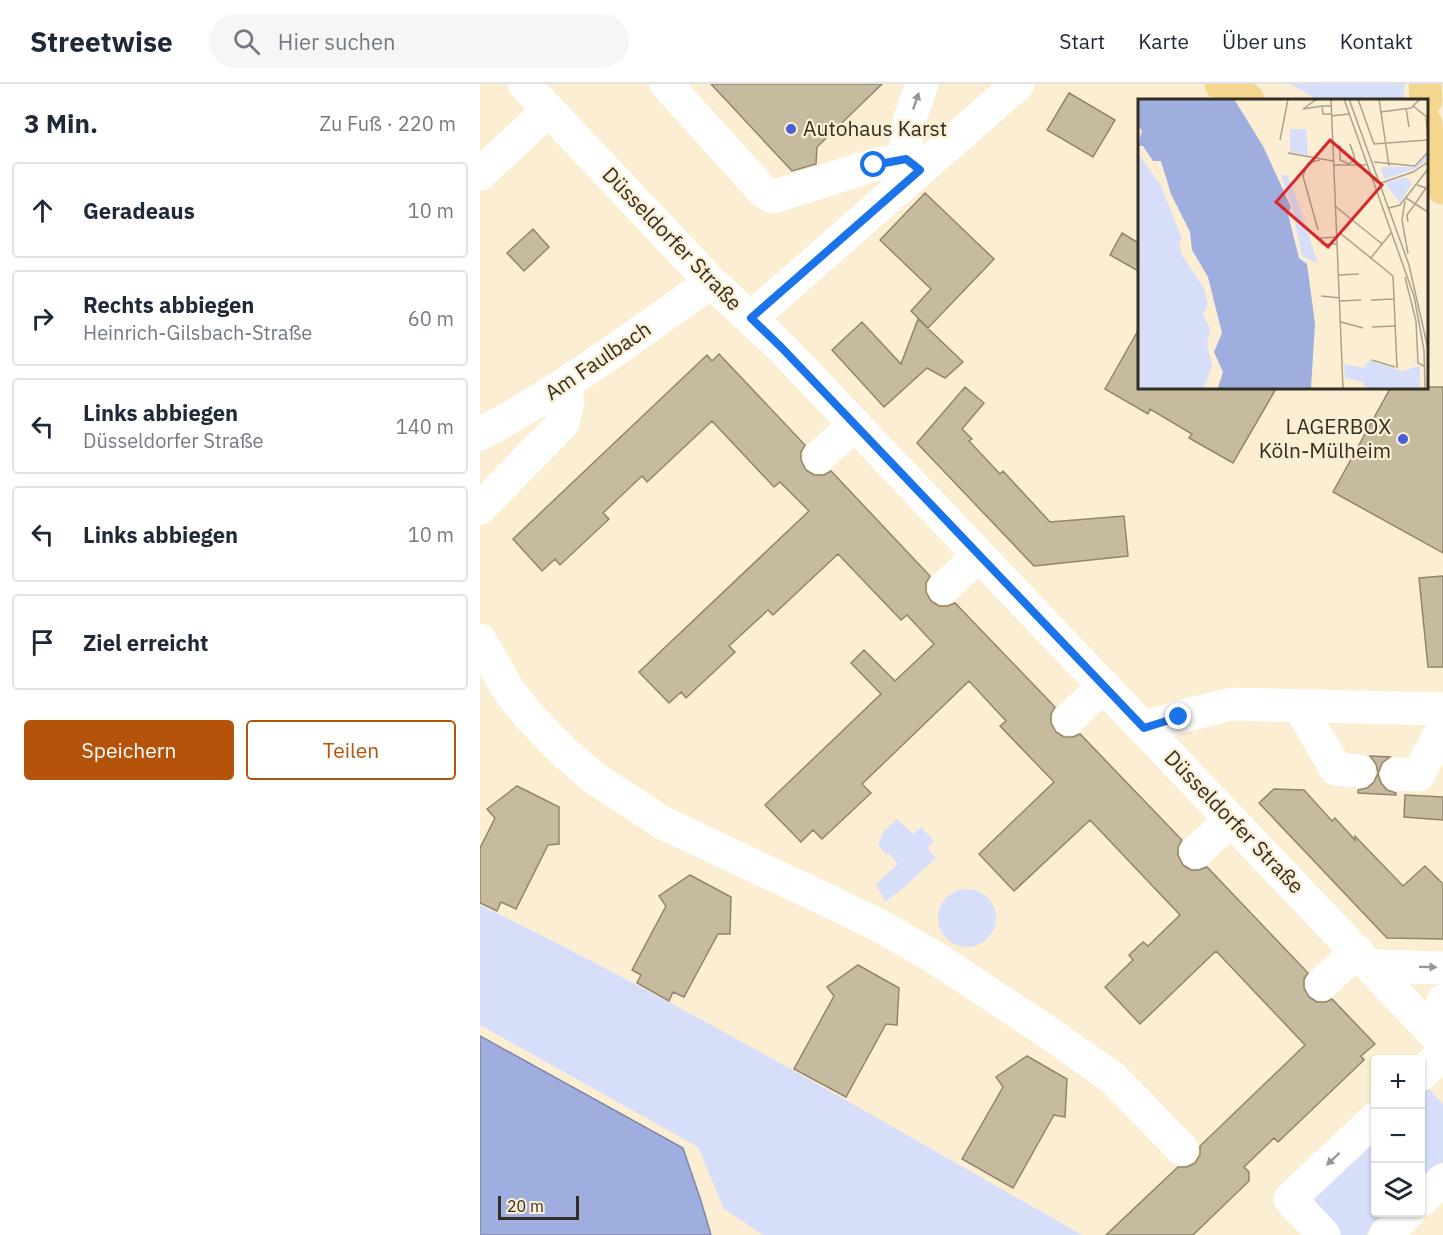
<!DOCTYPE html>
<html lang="de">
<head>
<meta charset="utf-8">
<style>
  :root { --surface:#fff; --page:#f6f6f7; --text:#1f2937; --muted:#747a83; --line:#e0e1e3; --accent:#b45309 }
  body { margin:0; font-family:"IBM Plex Sans",sans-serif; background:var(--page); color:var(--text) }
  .controls { position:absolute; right:18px; bottom:18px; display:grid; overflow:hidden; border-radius:6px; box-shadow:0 2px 4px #0004 }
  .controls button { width:54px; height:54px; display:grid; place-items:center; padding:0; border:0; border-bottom:2px solid var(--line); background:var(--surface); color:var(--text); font:30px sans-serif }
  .scale { position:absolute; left:18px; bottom:15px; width:81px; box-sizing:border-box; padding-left:6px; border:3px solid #332e24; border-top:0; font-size:16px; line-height:21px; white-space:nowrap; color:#332e24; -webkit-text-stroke:4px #fbeed3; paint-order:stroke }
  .stop { position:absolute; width:18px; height:18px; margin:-14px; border:4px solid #1a73e8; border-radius:50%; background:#fff }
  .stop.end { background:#1a73e8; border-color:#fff; box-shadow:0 2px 6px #0008 }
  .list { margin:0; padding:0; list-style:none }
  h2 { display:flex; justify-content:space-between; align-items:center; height:78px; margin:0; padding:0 24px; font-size:26px }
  h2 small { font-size:20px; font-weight:400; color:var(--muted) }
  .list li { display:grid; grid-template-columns:39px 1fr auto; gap:18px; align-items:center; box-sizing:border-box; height:96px; margin:0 12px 12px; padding:0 12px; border:2px solid var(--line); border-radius:6px }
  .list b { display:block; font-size:22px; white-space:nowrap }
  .list p { margin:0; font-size:20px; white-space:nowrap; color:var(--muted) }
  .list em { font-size:20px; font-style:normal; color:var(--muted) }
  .actions { display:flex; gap:12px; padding:18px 24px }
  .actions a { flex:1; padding:14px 0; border:2px solid var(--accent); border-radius:6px; text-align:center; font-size:21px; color:var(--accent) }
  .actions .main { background:var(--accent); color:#fff }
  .icon { flex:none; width:33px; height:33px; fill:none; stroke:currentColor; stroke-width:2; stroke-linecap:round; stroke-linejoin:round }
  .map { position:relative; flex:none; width:963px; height:1151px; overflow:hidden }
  header { display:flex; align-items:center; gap:36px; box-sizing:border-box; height:84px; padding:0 30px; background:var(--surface); border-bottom:2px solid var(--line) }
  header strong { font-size:28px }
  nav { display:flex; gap:33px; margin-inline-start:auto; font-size:21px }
  .search { width:420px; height:54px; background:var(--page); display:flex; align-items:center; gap:15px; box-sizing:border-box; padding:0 21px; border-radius:33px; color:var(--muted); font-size:22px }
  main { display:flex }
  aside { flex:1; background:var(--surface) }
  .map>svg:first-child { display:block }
  .green { fill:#d7def9 }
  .water { fill:#a0addf; stroke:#7f87a7; stroke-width:1.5 }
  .building { fill:#c6ba9f; stroke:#91856c; stroke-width:1.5 }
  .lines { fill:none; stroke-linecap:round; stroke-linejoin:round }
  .minor { stroke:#fff; stroke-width:33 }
  .major { stroke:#f4d68f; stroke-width:33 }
  .oneway { fill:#999692 }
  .route { stroke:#1a73e8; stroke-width:8 }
  .poi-dot { fill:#4d5dd3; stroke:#fbeed3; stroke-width:2 }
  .labels { text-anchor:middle; stroke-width:4.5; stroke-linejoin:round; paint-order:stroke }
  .poi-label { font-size:21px; fill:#332e24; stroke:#fbeed3; text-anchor:start }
  .street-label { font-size:21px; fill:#332e24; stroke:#fbeed3 }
  .inset-road { fill:none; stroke:#aba18d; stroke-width:1.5 }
  .view { fill:#d62828; fill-opacity:0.15; stroke:#d62828; stroke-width:3 }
  .inset-edge { fill:none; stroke:#332e24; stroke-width:3 }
</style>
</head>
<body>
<header>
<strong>Streetwise</strong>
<div class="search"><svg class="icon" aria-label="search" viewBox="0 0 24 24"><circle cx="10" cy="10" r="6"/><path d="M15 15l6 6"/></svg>Hier suchen</div>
<nav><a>Start</a><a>Karte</a><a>Über uns</a><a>Kontakt</a></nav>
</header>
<main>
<aside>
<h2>3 Min.<small>Zu Fuß · 220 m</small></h2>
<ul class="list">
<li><svg class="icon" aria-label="ahead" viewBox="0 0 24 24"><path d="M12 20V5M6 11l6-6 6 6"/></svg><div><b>Geradeaus</b></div><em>10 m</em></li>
<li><svg class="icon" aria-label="right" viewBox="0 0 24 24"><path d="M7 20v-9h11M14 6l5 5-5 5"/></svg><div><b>Rechts abbiegen</b><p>Heinrich-Gilsbach-Straße</p></div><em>60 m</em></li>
<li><svg class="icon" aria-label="left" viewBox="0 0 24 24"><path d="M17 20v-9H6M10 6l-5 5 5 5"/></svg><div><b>Links abbiegen</b><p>Düsseldorfer Straße</p></div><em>140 m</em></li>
<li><svg class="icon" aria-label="left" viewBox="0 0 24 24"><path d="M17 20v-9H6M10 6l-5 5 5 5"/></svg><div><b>Links abbiegen</b></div><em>10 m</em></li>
<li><svg class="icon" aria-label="arrive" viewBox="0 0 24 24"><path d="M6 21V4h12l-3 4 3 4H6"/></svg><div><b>Ziel erreicht</b></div></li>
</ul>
<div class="actions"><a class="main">Speichern</a><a>Teilen</a></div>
</aside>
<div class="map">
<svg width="963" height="1151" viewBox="0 0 963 1151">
  <rect width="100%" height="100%" fill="#fbeed3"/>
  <path class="green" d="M 810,0 L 925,0 L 923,16 L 838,16 Z
    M 417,735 L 433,750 L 441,743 L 454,757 L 447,764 L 456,774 L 423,804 L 405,818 L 396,800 L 418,780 L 408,769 L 406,770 L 398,761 L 403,748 Z
    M458 834a29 29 0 1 1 58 0a29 29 0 1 1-58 0Z
    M 0,821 C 206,921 403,1038 602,1151 L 283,1151 L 244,1125 L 218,1063 L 0,941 Z
    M 943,999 L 963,1020 L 963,1078 L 941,1099 L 940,1002 Z
    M 895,1044 L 896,1128 L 909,1129 L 886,1151 L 859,1151 L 823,1113 Z"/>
  <path class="water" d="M 0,952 L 203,1064 L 221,1117 L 231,1151 L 0,1151 Z"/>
  <path class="building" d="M 231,0 L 402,0 L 337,63 L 336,80 L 312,87 Z
    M 589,9 L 635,36 L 613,73 L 567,46 Z
    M 445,109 L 514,175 L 448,244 L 431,227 L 451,205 L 400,156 Z
    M 53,145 L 69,163 L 44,187 L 27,169 Z
    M 642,149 L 660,160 L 660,188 L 630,171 Z
    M 438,235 L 483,278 L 465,294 L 447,284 L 404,323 L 352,266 L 382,238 L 421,280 Z
    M 660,243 L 660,303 L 797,303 L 753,379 L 709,354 L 712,350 L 670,325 L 668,330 L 625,305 Z
    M 239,270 L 325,361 L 321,368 L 321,376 L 326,386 L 334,391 L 344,391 L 351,387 L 450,492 L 446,499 L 446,508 L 451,517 L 459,522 L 468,522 L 475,519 L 575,623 L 571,630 L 571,639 L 576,648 L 584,653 L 593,653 L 600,650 L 702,756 L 698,763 L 698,771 L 703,781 L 711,786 L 719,786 L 727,783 L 828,889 L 824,895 L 824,904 L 829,913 L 837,918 L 846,918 L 852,915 L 895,960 L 881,972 L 884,976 L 798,1058 L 794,1054 L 764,1083 L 769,1088 L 769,1097 L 713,1151 L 626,1151 L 698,1083 L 707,1083 L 715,1079 L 720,1071 L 720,1062 L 825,961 L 736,867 L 660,940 L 625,903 L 653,876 L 649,871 L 663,858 L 668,862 L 700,831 L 610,736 L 534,807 L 499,770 L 574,698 L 520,642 L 526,637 L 489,597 L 382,700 L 391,709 L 342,755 L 333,746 L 321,758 L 285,721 L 401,610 L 371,579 L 384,566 L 415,597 L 454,560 L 427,531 L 421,536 L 358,470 L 293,531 L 288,526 L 249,562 L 255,568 L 206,614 L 201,608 L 189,619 L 159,588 L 329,427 L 300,398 L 294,403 L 232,337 L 167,398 L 162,392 L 144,409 L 123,429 L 129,435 L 80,481 L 75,475 L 62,487 L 33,455 L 227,271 L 232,277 Z
    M 485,303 L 504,319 L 482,345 L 492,355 L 489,357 L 520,390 L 523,387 L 570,438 L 644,432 L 648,472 L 554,482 L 437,359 Z
    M 911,303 L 963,303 L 963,469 L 853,408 Z
    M 963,492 L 963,583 L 948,583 L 939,494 Z
    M 890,672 L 910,673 L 902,679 L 898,690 L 901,699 L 907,706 L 916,709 L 916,711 L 878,709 L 878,706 L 887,704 L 894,698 L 898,689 L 896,680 Z
    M 37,702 L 79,723 L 79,760 L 68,761 L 36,825 L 21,818 L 17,827 L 0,819 L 0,764 L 15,734 L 7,725 Z
    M 794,705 L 824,706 L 852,737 L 855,734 L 875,756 L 875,752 L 923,802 L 945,782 L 963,800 L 963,855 L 907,854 L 779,719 Z
    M 925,711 L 963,713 L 963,736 L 924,733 Z
    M 210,791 L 251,813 L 250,850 L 238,850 L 204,913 L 193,908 L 189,917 L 157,899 L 161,891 L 152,886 L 186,822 L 179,812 Z
    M 378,881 L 419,904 L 417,941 L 406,940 L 366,1013 L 314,985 L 354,912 L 347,903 Z
    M 547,972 L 587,995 L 585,1033 L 574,1031 L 533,1104 L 482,1075 L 523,1003 L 516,993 Z"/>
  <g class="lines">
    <path class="minor" d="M 44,0 L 230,197 L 301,263 L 963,959
      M 186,0 L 283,107 L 293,113 L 394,81 L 425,75
      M 425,75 L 428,40 L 442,0
      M 0,90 L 69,26
      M 271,234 L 538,0
      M 0,350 C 78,309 148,257 220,206 L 230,197
      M 339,373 L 375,340
      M 0,424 L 83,339 L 88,316 L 84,302
      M 464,504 L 499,471
      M 0,556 L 29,607 L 49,632 L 82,666 L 113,693 L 183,739 L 355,820 L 400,842 L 454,873 L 560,943 L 633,994 L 702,1065
      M 819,622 L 856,685 L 879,687
      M 589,635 L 624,602
      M 664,644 L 699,633 L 752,620 L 963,625
      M 917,690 L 938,691 L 963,644
      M 716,768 L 751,736
      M 891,882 L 963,884
      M 842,900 L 877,867
      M 962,958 L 963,917
      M 940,991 L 963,970
      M 940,1117 L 963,1096
      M 844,1151 L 810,1115 L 896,1034
      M 905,1151 L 929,1128"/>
    <path class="major" d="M 741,0 L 768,16
      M 945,0 L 946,16
      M 946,40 C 948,63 952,84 963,104"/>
  </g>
  <defs><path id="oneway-solid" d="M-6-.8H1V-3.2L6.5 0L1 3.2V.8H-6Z" transform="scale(1.5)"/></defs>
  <g class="oneway">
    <use href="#oneway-solid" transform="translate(436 17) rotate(-71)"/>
    <use href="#oneway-solid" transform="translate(948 883) rotate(1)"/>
    <use href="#oneway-solid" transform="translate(853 1075) rotate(136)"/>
  </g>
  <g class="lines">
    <path class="route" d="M 394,81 L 426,75 L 440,86 L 271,234 L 301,263 L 664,644 L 699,633"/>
  </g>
  <g class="poi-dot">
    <circle cx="311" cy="45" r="6"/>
    <circle cx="923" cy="355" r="6"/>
  </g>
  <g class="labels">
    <g class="poi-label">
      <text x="323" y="52">Autohaus Karst</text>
      <text x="911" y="350" text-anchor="end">LAGERBOX<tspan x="911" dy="24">Köln-Mülheim</tspan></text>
    </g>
    <g class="street-label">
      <text transform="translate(192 155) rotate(46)" y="7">Düsseldorfer Straße</text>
      <text transform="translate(118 277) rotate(-34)" y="7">Am Faulbach</text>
      <text transform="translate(754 738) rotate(46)" y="7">Düsseldorfer Straße</text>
    </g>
  </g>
  <g transform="translate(658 15)">
    <rect width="290" height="290" fill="#fbeed3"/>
    <path d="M 152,30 L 168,30 L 170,56 L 152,53 ZM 134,50 L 143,77 L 149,75 L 156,92 L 180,164 L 164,157 L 154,108 ZM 0,54 L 23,87 L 44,140 L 41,145 L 44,156 L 66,189 L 70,205 L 65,215 L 72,230 L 69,245 L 74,267 L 66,289 L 0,289 ZM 289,55 L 289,61 L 279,69 L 246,80 L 243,68 L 277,68 ZM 268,78 L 274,84 L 262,104 L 247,84 ZM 231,261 L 264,272 L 282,267 L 282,289 L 226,289 L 225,283 L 207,279 L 206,265 L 226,269 Z" fill="#d7def9"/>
    <path d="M 0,0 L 96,0 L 125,47 L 153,108 L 150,115 L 161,159 L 169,165 L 177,225 L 173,289 L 80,289 L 85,273 L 76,253 L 84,234 L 70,178 L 54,151 L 52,133 L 33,95 L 23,62 L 15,62 L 5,47 L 0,47 L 4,31 L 0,28 Z" fill="#a0addf"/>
    <path class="inset-road" d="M 179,0 L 165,10 L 184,7M 193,0 L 205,289M 206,0 L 276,197 L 286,251 L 287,289M 211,0 L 271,166 L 290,250M 220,0 L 236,45 L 290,41M 241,0 L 251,67M 193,7 L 184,7 L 185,15 L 193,15M 275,7 L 290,19M 268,9 L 271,28M 243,13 L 273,9 L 282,0M 193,17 L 211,15M 288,19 L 290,40M 142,41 L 150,0M 202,46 L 202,61 L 211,65M 150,54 L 195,62M 236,63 L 277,67 L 290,53M 211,65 L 217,60 L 212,45M 195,66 L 228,66M 243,84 L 275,73 L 290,63M 268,99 L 290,113M 267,102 L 264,121 L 270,155M 277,105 L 288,89 L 279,86M 197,107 L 244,145M 251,109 L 262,106 L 290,70M 270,123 L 269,116 L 277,105M 180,131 L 165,77 L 170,64 L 182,61M 199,137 L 202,134 L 255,177 L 259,269 L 259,264M 199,138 L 183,139 L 184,145 L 199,145M 232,160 L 253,134M 201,176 L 221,175M 267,178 L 278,222 L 280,264 L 286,267M 183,197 L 202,199M 233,201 L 257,200M 202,202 L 223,201M 203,223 L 225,229M 234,228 L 258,227M 234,261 L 257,268"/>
    <path class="view" d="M 192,41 L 244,86 L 190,148 L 138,103 Z"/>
    <rect width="290" height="290" class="inset-edge"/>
  </g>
</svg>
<div class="controls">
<button>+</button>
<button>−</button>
<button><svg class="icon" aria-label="layers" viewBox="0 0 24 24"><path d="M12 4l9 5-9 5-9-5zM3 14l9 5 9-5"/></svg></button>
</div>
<div class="scale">20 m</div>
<div class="stop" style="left:394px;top:81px"></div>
<div class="stop end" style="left:699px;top:633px"></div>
</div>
</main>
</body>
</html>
